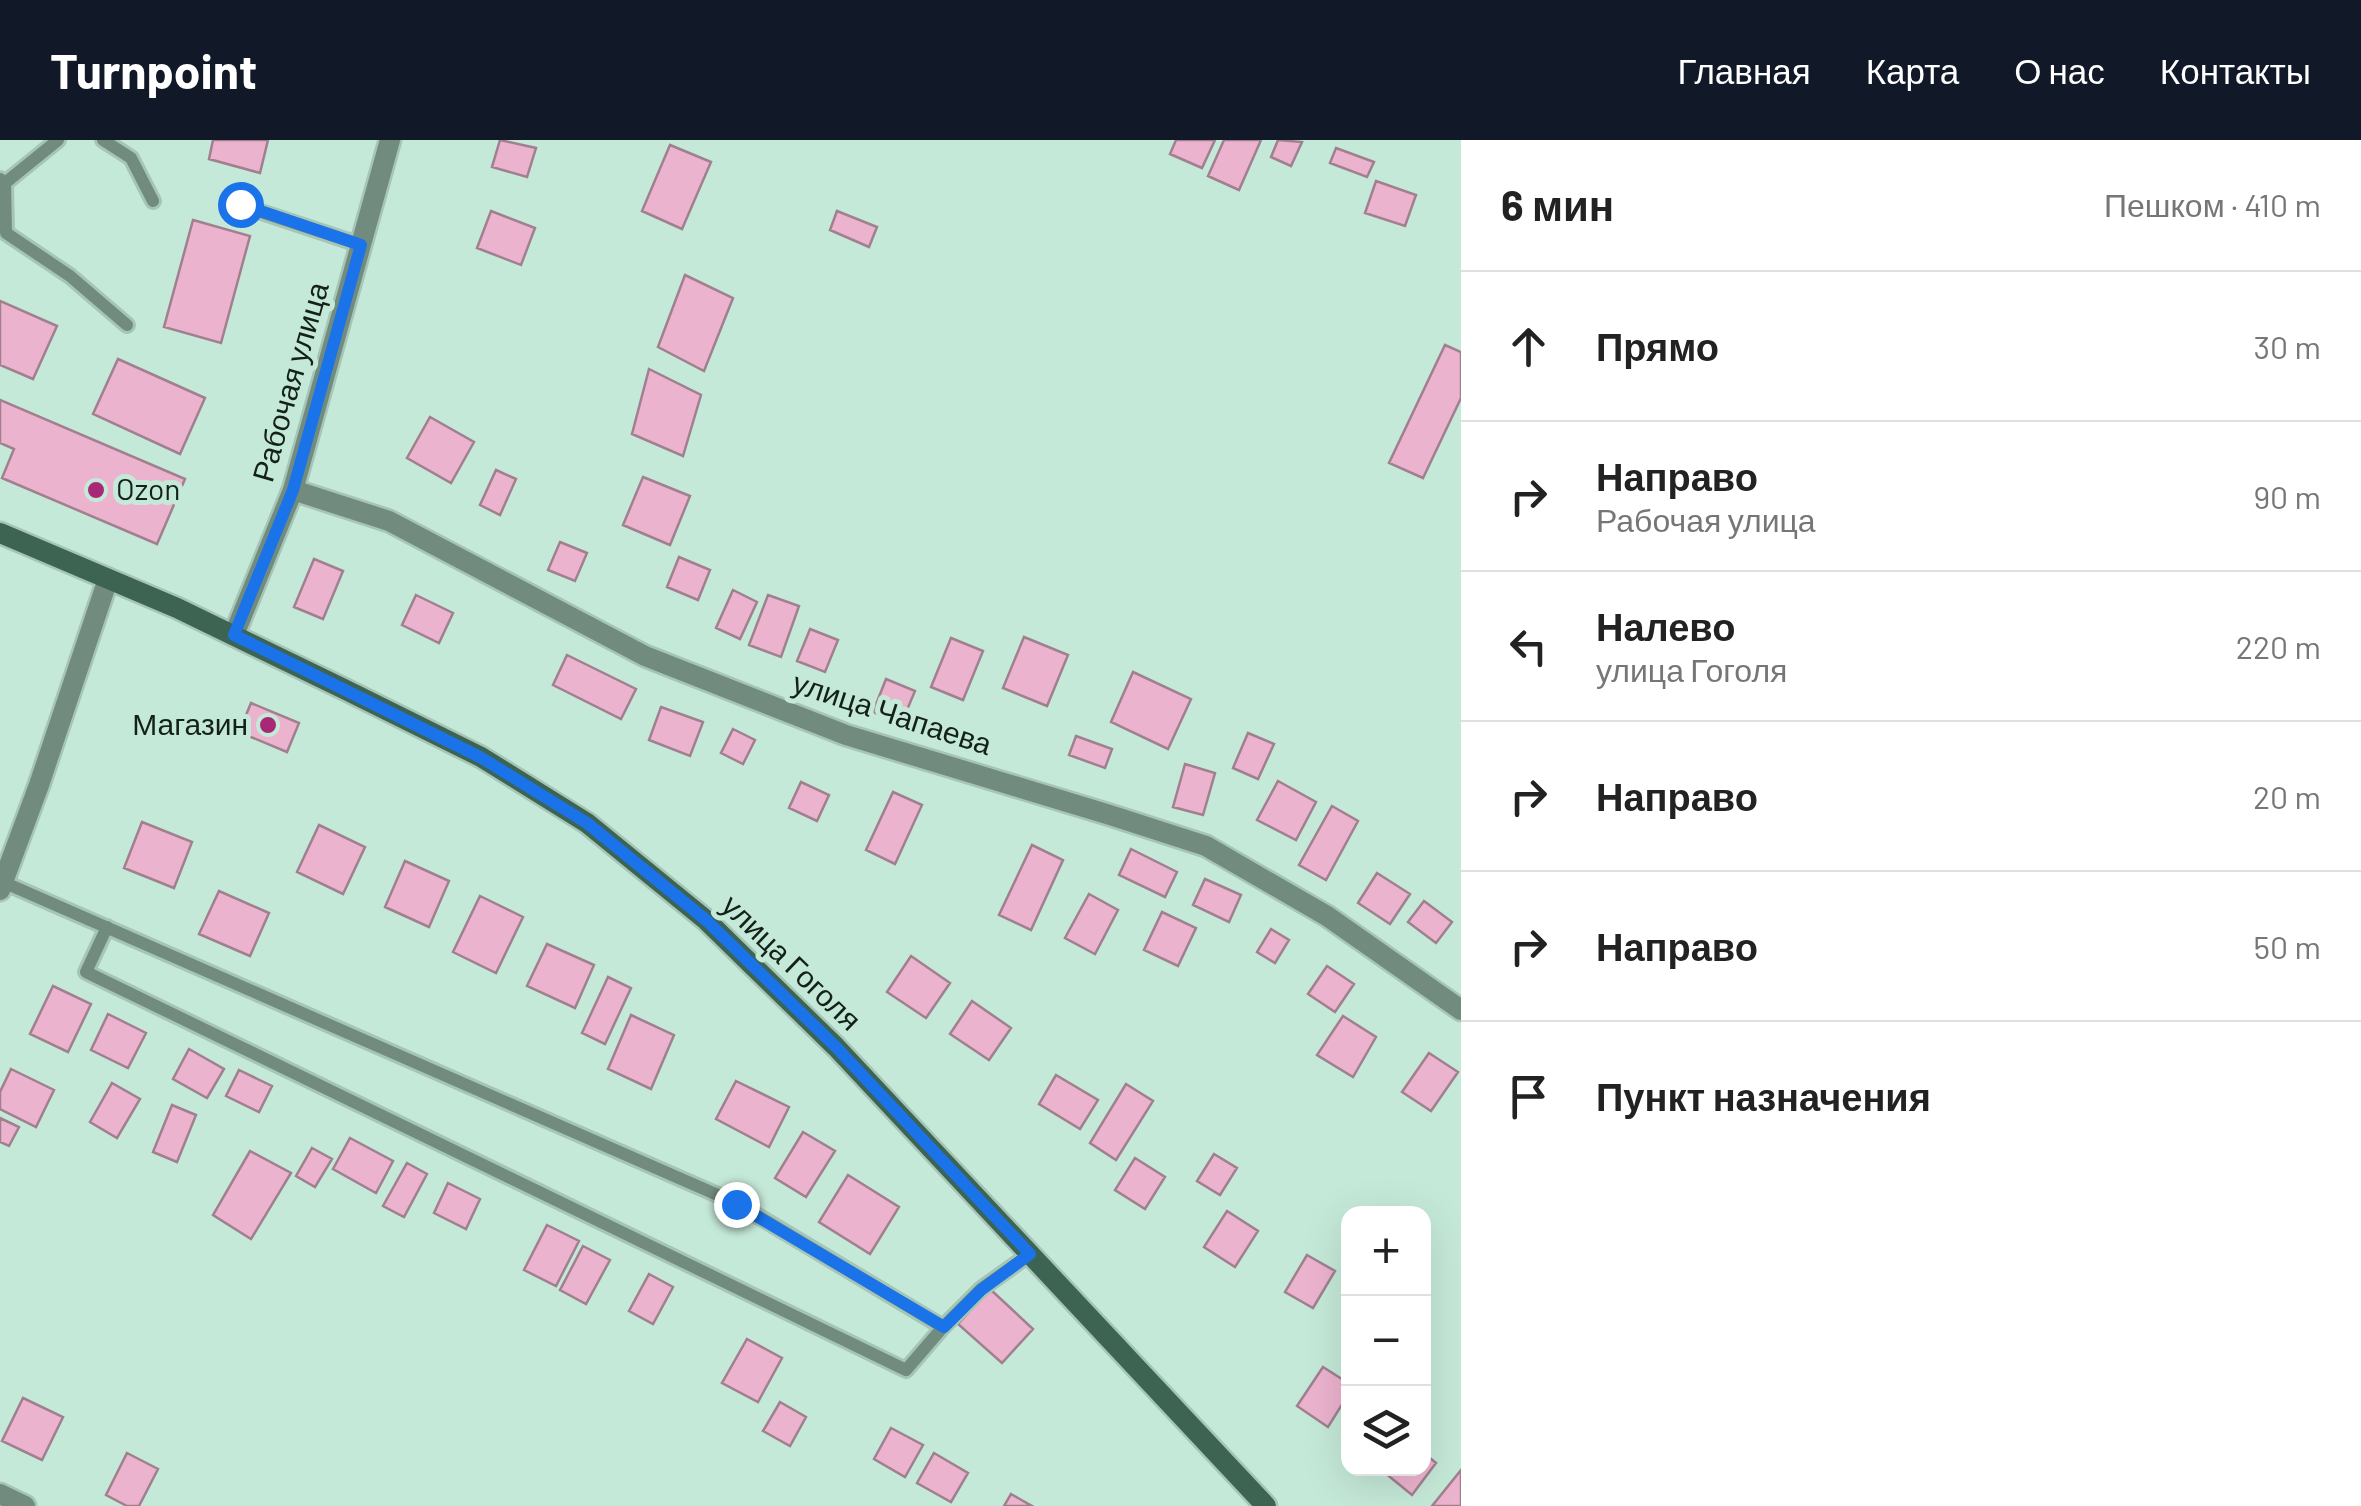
<!DOCTYPE html>
<html lang="ru">
<head>
<meta charset="utf-8">
<style>
  :root { --surface:#fff; --page:#f6f6f6; --text:#222; --muted:#767676; --line:#e0e0e0; --accent:#111827 }
  body { margin:0; font-family:Barlow,sans-serif; background:var(--page); color:var(--text) }
  .controls { position:absolute; right:30px; bottom:30px; display:grid; overflow:hidden; border-radius:20px; box-shadow:0 10px 40px #0002 }
  .controls button { width:90px; height:90px; display:grid; place-items:center; padding:0; border:0; border-bottom:2px solid var(--line); background:var(--surface); color:var(--text); font:50px sans-serif }
  .stop { position:absolute; width:30px; height:30px; margin:-22px; border:8px solid #1a73e8; border-radius:50%; background:#fff }
  .stop.end { background:#1a73e8; border-color:#fff; box-shadow:0 2px 10px #0008 }
  .list { margin:0; padding:0; list-style:none }
  h2 { display:flex; justify-content:space-between; align-items:center; height:130px; margin:0; padding:0 40px; font-size:42px }
  h2 small { font-size:32px; font-weight:400; color:var(--muted) }
  .list li { display:grid; grid-template-columns:65px 1fr auto; gap:30px; align-items:center; box-sizing:border-box; height:150px; padding:0 40px; border-top:2px solid var(--line) }
  .list b { display:block; font-size:38px; white-space:nowrap }
  .list p { margin:0; font-size:32px; white-space:nowrap; color:var(--muted) }
  .list em { font-size:32px; font-style:normal; color:var(--muted) }
  .icon { flex:none; width:55px; height:55px; fill:none; stroke:currentColor; stroke-width:2; stroke-linecap:round; stroke-linejoin:round }
  .map { position:relative; flex:none; width:1461px; height:1366px; overflow:hidden }
  header { display:flex; align-items:center; gap:60px; box-sizing:border-box; height:140px; padding:0 50px; background:var(--accent); color:#fff }
  header strong { font-size:48px }
  nav { display:flex; gap:55px; margin-inline-start:auto; font-size:35px }
  main { display:flex }
  aside { flex:1; background:var(--surface) }
  .map>svg:first-child { display:block }
  .building { fill:#ecb3ce; stroke:#a0808f; stroke-width:2.5 }
  .lines { fill:none; stroke-linecap:round; stroke-linejoin:round }
  .lane-casing { stroke:#a5c5b6; stroke-width:18 }
  .street-casing { stroke:#a5c5b6; stroke-width:25 }
  .secondary-casing { stroke:#a5c5b6; stroke-width:25 }
  .lane { stroke:#728b7f; stroke-width:12 }
  .street { stroke:#728b7f; stroke-width:20 }
  .secondary { stroke:#3d6352; stroke-width:20 }
  .route { stroke:#1a73e8; stroke-width:12 }
  .poi-dot { fill:#a92875; stroke:#c5e9d8; stroke-width:4 }
  .labels { text-anchor:middle; stroke-width:10; stroke-linejoin:round; paint-order:stroke }
  .street-label { font-size:30px; fill:#14211b; stroke:#c5e9d8 }
  .poi-label { font-size:30px; fill:#14211b; stroke:#c5e9d8; text-anchor:start }
</style>
</head>
<body>
<header>
<strong>Turnpoint</strong>
<nav><a>Главная</a><a>Карта</a><a>О нас</a><a>Контакты</a></nav>
</header>
<main>
<div class="map">
<svg width="1461" height="1366" viewBox="0 0 1461 1366">
  <rect width="100%" height="100%" fill="#c5e9d8"/>
  <path class="building" d="M 213,0 L 268,0 L 260,33 L 209,19 Z
    M 500,0 L 536,8 L 527,37 L 492,27 Z
    M 1176,0 L 1215,0 L 1202,28 L 1170,14 Z
    M 1224,0 L 1261,0 L 1239,50 L 1208,36 Z
    M 1278,0 L 1302,2 L 1291,26 L 1271,17 Z
    M 670,5 L 711,22 L 682,89 L 642,71 Z
    M 1336,8 L 1374,22 L 1367,37 L 1330,23 Z
    M 1376,41 L 1416,55 L 1405,86 L 1365,73 Z
    M 491,71 L 535,88 L 521,125 L 477,108 Z
    M 837,71 L 877,87 L 869,107 L 830,90 Z
    M 193,80 L 250,96 L 221,203 L 164,187 Z
    M 685,135 L 733,158 L 704,231 L 658,207 Z
    M 0,161 L 57,186 L 33,239 L 0,225 Z
    M 1445,205 L 1461,212 L 1461,258 L 1423,338 L 1389,323 Z
    M 118,219 L 205,258 L 180,314 L 93,274 Z
    M 649,229 L 701,255 L 683,316 L 632,294 Z
    M 0,260 L 185,339 L 157,404 L 2,338 L 14,309 L 0,303 Z
    M 430,277 L 474,302 L 451,343 L 407,318 Z
    M 496,330 L 516,339 L 500,375 L 480,365 Z
    M 643,337 L 690,356 L 670,405 L 623,385 Z
    M 560,402 L 587,413 L 575,441 L 548,430 Z
    M 679,417 L 710,430 L 698,460 L 667,447 Z
    M 314,419 L 343,431 L 323,479 L 294,467 Z
    M 733,450 L 757,462 L 740,499 L 716,488 Z
    M 416,455 L 453,473 L 439,503 L 402,485 Z
    M 768,455 L 799,466 L 781,517 L 749,505 Z
    M 810,489 L 838,500 L 825,532 L 797,521 Z
    M 1024,497 L 1068,515 L 1047,566 L 1003,548 Z
    M 951,498 L 983,511 L 963,560 L 931,547 Z
    M 567,515 L 636,549 L 621,579 L 553,545 Z
    M 1133,532 L 1191,559 L 1168,609 L 1111,582 Z
    M 886,539 L 915,551 L 901,584 L 873,572 Z
    M 251,563 L 299,583 L 287,612 L 239,592 Z
    M 661,567 L 703,582 L 690,616 L 649,600 Z
    M 733,589 L 755,600 L 743,624 L 721,613 Z
    M 1248,593 L 1274,604 L 1258,639 L 1233,628 Z
    M 1076,596 L 1112,609 L 1105,628 L 1069,615 Z
    M 1185,624 L 1215,633 L 1203,675 L 1173,667 Z
    M 1278,641 L 1316,662 L 1296,700 L 1257,680 Z
    M 801,642 L 829,655 L 817,681 L 789,668 Z
    M 893,652 L 922,665 L 895,724 L 866,710 Z
    M 1332,666 L 1358,681 L 1326,740 L 1299,725 Z
    M 142,682 L 192,702 L 174,748 L 124,728 Z
    M 319,685 L 365,707 L 343,754 L 297,732 Z
    M 1032,705 L 1063,720 L 1031,790 L 999,775 Z
    M 1131,709 L 1177,732 L 1165,757 L 1119,735 Z
    M 405,721 L 449,741 L 429,787 L 385,767 Z
    M 1377,733 L 1410,754 L 1390,784 L 1358,763 Z
    M 1205,739 L 1241,755 L 1229,782 L 1193,765 Z
    M 219,751 L 269,773 L 250,816 L 199,794 Z
    M 1089,754 L 1118,770 L 1095,814 L 1065,798 Z
    M 480,756 L 523,777 L 496,833 L 453,812 Z
    M 1424,761 L 1452,782 L 1436,803 L 1408,782 Z
    M 1162,772 L 1196,788 L 1178,826 L 1144,810 Z
    M 1271,789 L 1289,800 L 1275,823 L 1257,812 Z
    M 547,804 L 594,825 L 575,868 L 527,846 Z
    M 911,816 L 950,843 L 926,878 L 887,852 Z
    M 1327,826 L 1354,844 L 1335,872 L 1308,854 Z
    M 608,837 L 631,848 L 605,904 L 582,893 Z
    M 53,846 L 91,864 L 68,912 L 30,894 Z
    M 972,861 L 1011,888 L 989,920 L 950,894 Z
    M 108,874 L 146,893 L 128,928 L 91,910 Z
    M 631,875 L 674,895 L 651,949 L 608,929 Z
    M 1343,876 L 1376,897 L 1353,937 L 1317,915 Z
    M 189,909 L 224,929 L 207,958 L 173,939 Z
    M 1429,913 L 1458,932 L 1431,971 L 1402,952 Z
    M 11,929 L 54,950 L 36,987 L 0,969 L 0,952 Z
    M 239,930 L 272,946 L 259,972 L 226,956 Z
    M 1056,935 L 1098,960 L 1080,989 L 1039,964 Z
    M 736,941 L 789,967 L 769,1007 L 716,979 Z
    M 112,943 L 140,959 L 117,998 L 90,982 Z
    M 1126,944 L 1153,961 L 1116,1020 L 1090,1003 Z
    M 172,965 L 196,975 L 177,1022 L 153,1012 Z
    M 0,978 L 19,987 L 9,1006 L 0,1002 Z
    M 803,992 L 835,1011 L 806,1057 L 775,1038 Z
    M 350,998 L 393,1021 L 376,1053 L 333,1029 Z
    M 312,1008 L 332,1019 L 315,1047 L 296,1036 Z
    M 250,1011 L 291,1033 L 251,1099 L 213,1075 Z
    M 1214,1014 L 1237,1028 L 1220,1055 L 1197,1041 Z
    M 1135,1018 L 1165,1037 L 1145,1069 L 1115,1050 Z
    M 407,1023 L 427,1034 L 404,1077 L 383,1066 Z
    M 848,1035 L 899,1067 L 870,1114 L 819,1082 Z
    M 448,1043 L 480,1059 L 466,1089 L 434,1073 Z
    M 1227,1071 L 1258,1091 L 1235,1127 L 1204,1107 Z
    M 547,1085 L 579,1101 L 556,1146 L 524,1130 Z
    M 583,1106 L 610,1120 L 586,1164 L 560,1150 Z
    M 1307,1115 L 1335,1131 L 1313,1168 L 1285,1152 Z
    M 649,1134 L 673,1147 L 653,1184 L 629,1171 Z
    M 990,1149 L 1033,1189 L 1002,1223 L 958,1184 Z
    M 747,1199 L 782,1218 L 758,1262 L 722,1243 Z
    M 1323,1227 L 1348,1243 L 1348,1255 L 1328,1287 L 1297,1266 Z
    M 23,1258 L 63,1277 L 42,1320 L 2,1301 Z
    M 780,1262 L 806,1277 L 790,1306 L 763,1291 Z
    M 891,1288 L 923,1305 L 905,1337 L 874,1319 Z
    M 127,1313 L 158,1329 L 139,1366 L 127,1366 L 106,1355 Z
    M 934,1313 L 968,1333 L 951,1362 L 917,1343 Z
    M 1424,1313 L 1436,1323 L 1412,1355 L 1379,1328 L 1424,1328 Z
    M 1461,1330 L 1461,1366 L 1432,1366 Z
    M 1011,1354 L 1032,1366 L 1004,1366 Z"/>
  <g class="lines">
    <defs>
      <path id="lane" d="M 103,0 L 131,18 L 153,61
        M 0,39 L 5,43 L 6,93 L 70,136 L 127,185
        M 5,43 L 58,0
        M 240,65 L 361,105
        M 3,742 L 736,1063 L 943,1187
        M 107,787 L 86,832 L 906,1230 L 943,1187 L 981,1149 L 1030,1114"/>
      <path id="street" d="M 293,350 L 389,381 L 645,516 L 846,595 L 1110,675 L 1206,706 L 1327,776 L 1461,870
        M 234,495 L 293,350 L 390,0
        M 0,750 L 39,645 L 108,439
        M 0,1354 L 25,1366"/>
      <path id="secondary" d="M 0,393 L 177,468 L 344,549 L 481,617 L 587,683 L 706,780 L 836,907 L 1266,1366"/>
    </defs>
    <use href="#lane" class="lane-casing"/>
    <use href="#street" class="street-casing"/>
    <use href="#secondary" class="secondary-casing"/>
    <use href="#lane" class="lane"/>
    <use href="#street" class="street"/>
    <use href="#secondary" class="secondary"/>
  </g>
  <g class="lines">
    <path class="route" d="M 240,64 L 361,105 L 293,350 L 234,495 L 480,617 L 587,683 L 706,780 L 836,907 L 1030,1114 L 981,1150 L 944,1187 L 736,1064"/>
  </g>
  <g class="poi-dot">
    <circle cx="96" cy="350" r="10"/>
    <circle cx="268" cy="585" r="10"/>
  </g>
  <g class="labels">
    <g class="street-label">
      <text transform="translate(291 242) rotate(-74)" y="10">Рабочая улица</text>
      <text transform="translate(892 574) rotate(18)" y="10">улица Чапаева</text>
      <text transform="translate(791 823) rotate(44)" y="10">улица Гоголя</text>
    </g>
    <g class="poi-label">
      <text x="116" y="360">Ozon</text>
      <text x="248" y="595" text-anchor="end">Магазин</text>
    </g>
  </g>
</svg>
<div class="controls">
<button>+</button>
<button>−</button>
<button><svg class="icon" aria-label="layers" viewBox="0 0 24 24"><path d="M12 4l9 5-9 5-9-5zM3 14l9 5 9-5"/></svg></button>
</div>
<div class="stop" style="left:240px;top:64px"></div>
<div class="stop end" style="left:736px;top:1064px"></div>
</div>
<aside>
<h2>6 мин<small>Пешком · 410 m</small></h2>
<ul class="list">
<li><svg class="icon" aria-label="ahead" viewBox="0 0 24 24"><path d="M12 20V5M6 11l6-6 6 6"/></svg><div><b>Прямо</b></div><em>30 m</em></li>
<li><svg class="icon" aria-label="right" viewBox="0 0 24 24"><path d="M7 20v-9h11M14 6l5 5-5 5"/></svg><div><b>Направо</b><p>Рабочая улица</p></div><em>90 m</em></li>
<li><svg class="icon" aria-label="left" viewBox="0 0 24 24"><path d="M17 20v-9H6M10 6l-5 5 5 5"/></svg><div><b>Налево</b><p>улица Гоголя</p></div><em>220 m</em></li>
<li><svg class="icon" aria-label="right" viewBox="0 0 24 24"><path d="M7 20v-9h11M14 6l5 5-5 5"/></svg><div><b>Направо</b></div><em>20 m</em></li>
<li><svg class="icon" aria-label="right" viewBox="0 0 24 24"><path d="M7 20v-9h11M14 6l5 5-5 5"/></svg><div><b>Направо</b></div><em>50 m</em></li>
<li><svg class="icon" aria-label="arrive" viewBox="0 0 24 24"><path d="M6 21V4h12l-3 4 3 4H6"/></svg><div><b>Пункт назначения</b></div></li>
</ul>
</aside>
</main>
</body>
</html>
